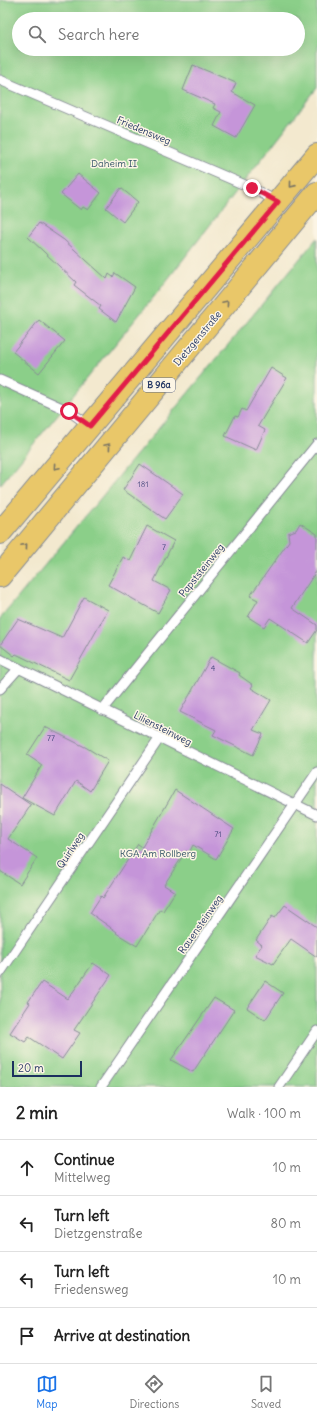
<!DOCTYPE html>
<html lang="en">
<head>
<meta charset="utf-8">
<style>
  :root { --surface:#fff; --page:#f2f2f2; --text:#222; --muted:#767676; --line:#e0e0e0; --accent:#1a73e8 }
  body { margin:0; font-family:Delius,sans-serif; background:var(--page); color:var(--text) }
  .scale { position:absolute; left:12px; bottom:10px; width:70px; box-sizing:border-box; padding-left:4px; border:2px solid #1b2f5e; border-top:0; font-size:11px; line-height:14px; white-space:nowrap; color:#1b2f5e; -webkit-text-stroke:3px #fcf5e5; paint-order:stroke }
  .stop { position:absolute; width:12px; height:12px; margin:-9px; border:3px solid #e11d48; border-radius:50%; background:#fff }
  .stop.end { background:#e11d48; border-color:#fff; box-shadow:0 1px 4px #0008 }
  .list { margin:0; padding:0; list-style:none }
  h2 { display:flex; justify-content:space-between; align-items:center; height:52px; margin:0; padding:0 16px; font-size:17px }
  h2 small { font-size:13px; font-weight:400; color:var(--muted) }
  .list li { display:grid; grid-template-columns:26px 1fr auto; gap:12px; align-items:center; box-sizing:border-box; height:56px; padding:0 16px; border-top:1px solid var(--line) }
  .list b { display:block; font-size:15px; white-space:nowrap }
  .list p { margin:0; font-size:13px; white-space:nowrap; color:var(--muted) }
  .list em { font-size:13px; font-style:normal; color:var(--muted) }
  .icon { flex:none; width:22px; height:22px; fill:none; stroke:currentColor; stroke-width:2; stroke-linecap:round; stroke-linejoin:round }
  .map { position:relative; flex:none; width:317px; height:1087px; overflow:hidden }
  .search { position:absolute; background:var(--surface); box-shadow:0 4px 16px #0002; left:12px; right:12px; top:12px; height:44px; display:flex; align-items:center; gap:10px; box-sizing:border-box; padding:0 14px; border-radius:22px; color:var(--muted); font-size:15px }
  .sheet { height:276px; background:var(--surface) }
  nav { display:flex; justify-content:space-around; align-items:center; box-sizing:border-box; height:56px; border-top:1px solid var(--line); background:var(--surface); font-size:11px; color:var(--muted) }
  nav a { display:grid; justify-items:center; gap:2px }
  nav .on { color:var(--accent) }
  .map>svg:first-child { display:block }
  .green { fill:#8bcf89; stroke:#537f74; fill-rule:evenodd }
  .building { fill:#c595d9 }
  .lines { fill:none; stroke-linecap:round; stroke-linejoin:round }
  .service-casing { stroke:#878c96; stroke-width:11 }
  .primary-casing { stroke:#878c96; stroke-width:24 }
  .service { stroke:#fff; stroke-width:9 }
  .primary { stroke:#e9c769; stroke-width:22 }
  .oneway { stroke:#787363 }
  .route { stroke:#e11d48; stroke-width:5 }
  .labels { text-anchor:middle; stroke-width:3; stroke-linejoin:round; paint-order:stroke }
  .number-label { font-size:8px; fill:#46487d }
  .shield { fill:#fcf5e5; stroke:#5e6a86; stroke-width:1 }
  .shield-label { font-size:9px; font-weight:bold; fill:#1b2f5e }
  .street-label { font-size:10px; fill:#1b2f5e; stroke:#fcf5e5 }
  .park-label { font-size:10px; fill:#375769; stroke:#fcf5e5 }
</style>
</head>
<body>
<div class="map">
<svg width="317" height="1087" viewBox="0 0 317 1087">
  <rect width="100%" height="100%" fill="#fcf5e5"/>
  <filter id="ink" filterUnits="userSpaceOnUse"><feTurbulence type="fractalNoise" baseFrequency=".025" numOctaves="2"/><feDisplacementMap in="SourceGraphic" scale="8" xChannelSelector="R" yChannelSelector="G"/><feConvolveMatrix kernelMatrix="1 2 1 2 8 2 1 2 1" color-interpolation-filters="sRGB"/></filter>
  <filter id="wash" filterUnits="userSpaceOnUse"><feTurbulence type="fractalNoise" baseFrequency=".012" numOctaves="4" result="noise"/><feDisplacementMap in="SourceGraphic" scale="16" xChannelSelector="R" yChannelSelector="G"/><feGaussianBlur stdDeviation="0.9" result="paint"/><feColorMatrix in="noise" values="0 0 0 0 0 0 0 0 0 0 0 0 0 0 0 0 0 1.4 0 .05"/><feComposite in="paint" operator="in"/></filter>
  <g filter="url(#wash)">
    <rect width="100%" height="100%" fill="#f3e9cf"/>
    <path class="green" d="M 0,0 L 317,0 L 317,88 L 157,293 L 0,485 ZM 19,19 L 298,19 L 298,49 L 19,49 Z
      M 317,238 L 317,1087 L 0,1087 L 0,619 Z"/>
    <g id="blocks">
      <path class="building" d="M 193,65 L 236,83 L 232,92 L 255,105 L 236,138 L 214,126 L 221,112 L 213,108 L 215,104 L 183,90 Z
        M 78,174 L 101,193 L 88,210 L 83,207 L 81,210 L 61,194 Z
        M 121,188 L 138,202 L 123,222 L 106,208 Z
        M 39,223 L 64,240 L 107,279 L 109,274 L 113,277 L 115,273 L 135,287 L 116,322 L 99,309 L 101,306 L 74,285 L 76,282 L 28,237 Z
        M 39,320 L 65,341 L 39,373 L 13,352 Z
        M 271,368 L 287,378 L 258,426 L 265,430 L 256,450 L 225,436 L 235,416 L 238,417 L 242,409 L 246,411 Z
        M 140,464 L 183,494 L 165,519 L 123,490 Z
        M 300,523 L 317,534 L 317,570 L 292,608 L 317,625 L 317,630 L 308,643 L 270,618 L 264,627 L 248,617 L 258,600 L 250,596 L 289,541 L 288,533 L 296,530 Z
        M 147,526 L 174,541 L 154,581 L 171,590 L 158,613 L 108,585 L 123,557 L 130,561 Z
        M 84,597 L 108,610 L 69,680 L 16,654 L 14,656 L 0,645 L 18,619 L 62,638 Z
        M 211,657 L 240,673 L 239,675 L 253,685 L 251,688 L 271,700 L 253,730 L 263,734 L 253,755 L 213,735 L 216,730 L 180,712 Z
        M 45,727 L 87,748 L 108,761 L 90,791 L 76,781 L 55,816 L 22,798 L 42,765 L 27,755 Z
        M 0,784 L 31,805 L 8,839 L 37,858 L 20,884 L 0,871 Z
        M 175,790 L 234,829 L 216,859 L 193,845 L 189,853 L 186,851 L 164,885 L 175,892 L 163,911 L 160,909 L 137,946 L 116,933 L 117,932 L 90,913 L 101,896 L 103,898 L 138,844 L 142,847 Z
        M 285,905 L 317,927 L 317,957 L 291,939 L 273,964 L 255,955 L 262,945 L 256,940 L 272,916 L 275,918 Z
        M 93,963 L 111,975 L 74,1030 L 80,1033 L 62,1059 L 29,1037 L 25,1042 L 10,1033 L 30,1003 L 28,1002 L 42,982 L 68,999 Z
        M 265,981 L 283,993 L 265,1020 L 247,1008 Z
        M 214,998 L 234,1010 L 193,1072 L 171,1060 Z"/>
    </g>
  </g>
  <g filter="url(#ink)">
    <use href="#blocks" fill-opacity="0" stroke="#878c96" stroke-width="1"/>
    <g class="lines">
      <defs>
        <path id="service" d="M 0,80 L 252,188 L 278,202
          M 0,380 L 69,411 L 90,426
          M 0,659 L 317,815
          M 0,689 L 19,668
          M 102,710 L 317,444
          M 0,973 L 159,739
          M 101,1087 L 317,772
          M 279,1087 L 317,1031"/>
        <path id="primary" d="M 0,533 L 317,155
          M 0,576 L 317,193"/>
      </defs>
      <use href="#service" class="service-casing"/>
      <use href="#primary" class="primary-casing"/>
      <use href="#service" class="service"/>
      <use href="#primary" class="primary"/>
    </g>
    <defs><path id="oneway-chevron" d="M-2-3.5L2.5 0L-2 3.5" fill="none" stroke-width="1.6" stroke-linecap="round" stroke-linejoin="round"/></defs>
    <g class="oneway">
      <use href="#oneway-chevron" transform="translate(292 185) rotate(129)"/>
      <use href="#oneway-chevron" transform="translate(226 303) rotate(-50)"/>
      <use href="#oneway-chevron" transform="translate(108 446) rotate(-50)"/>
      <use href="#oneway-chevron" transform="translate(56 467) rotate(130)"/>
      <use href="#oneway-chevron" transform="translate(25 546) rotate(-50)"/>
    </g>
  </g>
  <g class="lines" filter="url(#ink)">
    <path class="route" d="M 69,411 L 90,426 L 278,202 L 252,188"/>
  </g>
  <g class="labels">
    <g class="number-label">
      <text x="143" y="487">181</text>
      <text x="164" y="550">7</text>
      <text x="213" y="671">4</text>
      <text x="51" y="741">77</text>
      <text x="218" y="837">71</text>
    </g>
    <rect class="shield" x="143" y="378" width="32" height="14" rx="3"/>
    <g class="shield-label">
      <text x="159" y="388">B 96a</text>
    </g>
    <g class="street-label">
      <text transform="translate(144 130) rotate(23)" y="4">Friedensweg</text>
      <text transform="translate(197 338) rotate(-50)" y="4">Dietzgenstraße</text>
      <text transform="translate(201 570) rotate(-51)" y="4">Papststeinweg</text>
      <text transform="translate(163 728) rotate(27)" y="4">Liliensteinweg</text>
      <text transform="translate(70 850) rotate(-56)" y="4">Quirlweg</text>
      <text transform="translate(200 924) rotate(-55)" y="4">Rauensteinweg</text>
    </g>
    <g class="park-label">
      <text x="114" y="167">Daheim II</text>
      <text x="158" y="857">KGA Am Rollberg</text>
    </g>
  </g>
</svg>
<div class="scale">20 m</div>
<div class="stop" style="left:69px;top:411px"></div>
<div class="stop end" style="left:252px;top:188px"></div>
<div class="search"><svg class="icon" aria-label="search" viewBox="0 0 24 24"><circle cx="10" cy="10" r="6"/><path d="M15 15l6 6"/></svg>Search here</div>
</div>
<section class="sheet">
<h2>2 min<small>Walk · 100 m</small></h2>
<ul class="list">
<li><svg class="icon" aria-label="ahead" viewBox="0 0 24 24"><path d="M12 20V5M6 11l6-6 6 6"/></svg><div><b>Continue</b><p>Mittelweg</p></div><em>10 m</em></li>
<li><svg class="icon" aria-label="left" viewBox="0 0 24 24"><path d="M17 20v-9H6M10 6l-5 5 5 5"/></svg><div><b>Turn left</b><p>Dietzgenstraße</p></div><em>80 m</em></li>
<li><svg class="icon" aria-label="left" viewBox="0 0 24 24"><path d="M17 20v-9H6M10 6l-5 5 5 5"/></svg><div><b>Turn left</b><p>Friedensweg</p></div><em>10 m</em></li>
<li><svg class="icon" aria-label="arrive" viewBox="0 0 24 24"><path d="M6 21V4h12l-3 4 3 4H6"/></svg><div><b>Arrive at destination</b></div></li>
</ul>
</section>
<nav>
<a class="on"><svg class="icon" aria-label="map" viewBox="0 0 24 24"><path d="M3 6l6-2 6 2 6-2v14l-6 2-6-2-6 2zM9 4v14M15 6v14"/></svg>Map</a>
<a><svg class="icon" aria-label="directions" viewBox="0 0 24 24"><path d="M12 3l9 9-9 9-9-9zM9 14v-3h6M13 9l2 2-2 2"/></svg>Directions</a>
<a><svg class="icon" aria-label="saved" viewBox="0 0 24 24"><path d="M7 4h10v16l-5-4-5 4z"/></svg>Saved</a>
</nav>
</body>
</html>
